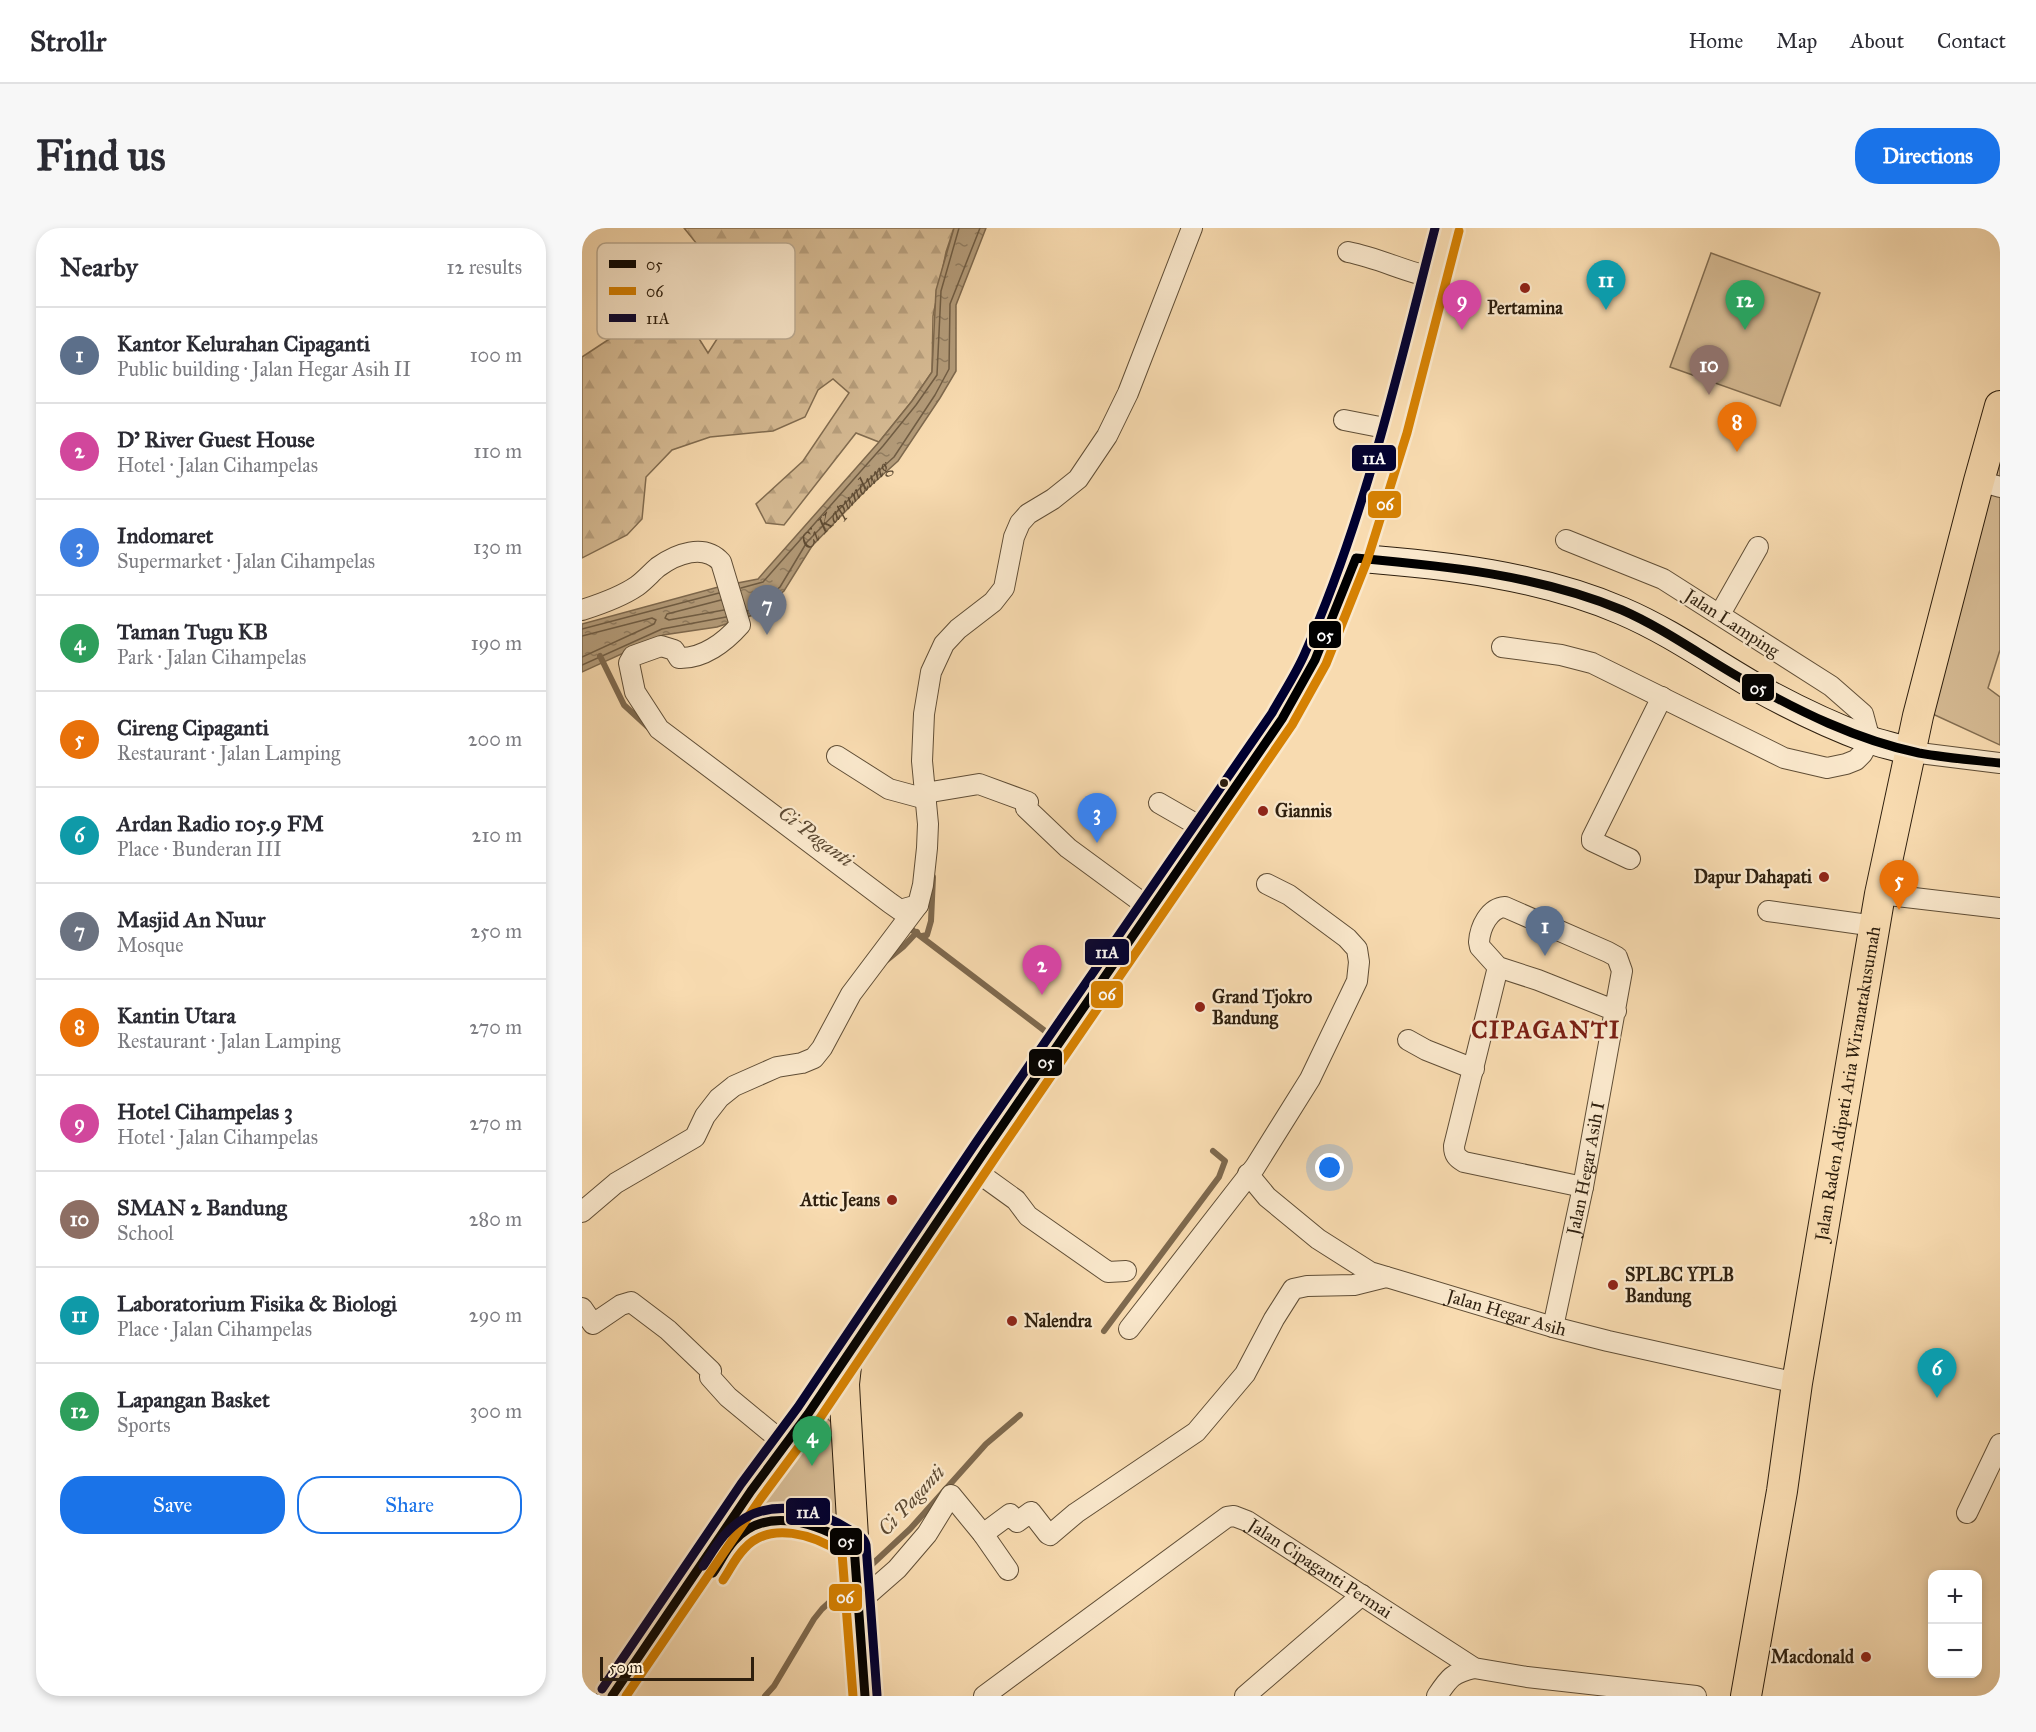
<!DOCTYPE html>
<html lang="en">
<head>
<meta charset="utf-8">
<style>
  :root { --surface:#fff; --page:#f7f7f7; --text:#2b2b33; --muted:#7c7c81; --line:#e1e1e2; --accent:#1a73e8 }
  body { margin:0; font-family:"IM FELL Great Primer",serif; background:var(--page); color:var(--text) }
  .controls { position:absolute; right:18px; bottom:18px; display:grid; overflow:hidden; border-radius:12px; box-shadow:0 3px 9px #0003 }
  .controls button { width:54px; height:54px; display:grid; place-items:center; padding:0; border:0; border-bottom:2px solid var(--line); background:var(--surface); color:var(--text); font:30px sans-serif }
  .scale { position:absolute; left:18px; bottom:15px; width:154px; box-sizing:border-box; padding-left:6px; border:3px solid #2e1f0e; border-top:0; font-size:16px; line-height:21px; white-space:nowrap; color:#2e1f0e; -webkit-text-stroke:4px #fae8cc; paint-order:stroke }
  .you { position:absolute; left:748px; top:940px; width:21px; height:21px; margin:-15px; border:4px solid #fff; border-radius:50%; background:#1a73e8; box-shadow:0 0 0 9px #1a73e833 }
  .badge { display:grid; place-items:center; width:39px; height:39px; border-radius:50%; background:var(--accent); color:#fff; font-size:20px; font-weight:700 }
  .pin { position:absolute; translate:-50% -50px; filter:drop-shadow(0 2px 3px #0008) }
  .pin::after { content:''; position:absolute; top:32px; width:21px; height:18px; background:inherit; clip-path:polygon(0 0,100% 0,50% 100%) }
  .list { margin:0; padding:0; list-style:none }
  h2 { display:flex; justify-content:space-between; align-items:center; height:78px; margin:0; padding:0 24px; font-size:26px }
  h2 small { font-size:20px; font-weight:400; color:var(--muted) }
  .list li { display:grid; grid-template-columns:39px 1fr auto; gap:18px; align-items:center; box-sizing:border-box; height:96px; padding:0 24px; border-top:2px solid var(--line) }
  .list b { display:block; font-size:22px; white-space:nowrap }
  .list p { margin:0; font-size:20px; white-space:nowrap; color:var(--muted) }
  .list em { font-size:20px; font-style:normal; color:var(--muted) }
  .actions { display:flex; gap:12px; padding:18px 24px }
  .actions a { flex:1; padding:14px 0; border:2px solid var(--accent); border-radius:24px; text-align:center; font-size:21px; color:var(--accent) }
  .actions .main { background:var(--accent); color:#fff }
  .map { position:relative; flex:none; width:1418px; height:1468px; overflow:hidden; border-radius:24px }
  header { display:flex; align-items:center; gap:36px; box-sizing:border-box; height:84px; padding:0 30px; background:var(--surface); border-bottom:2px solid var(--line) }
  header strong { font-size:28px }
  nav { display:flex; gap:33px; margin-inline-start:auto; font-size:21px }
  .intro { display:flex; align-items:center; justify-content:space-between; box-sizing:border-box; height:144px; padding:0 36px }
  h1 { margin:0; font-size:42px }
  .button { padding:15px 27px; border-radius:24px; background:var(--accent); color:#fff; font-size:21px; font-weight:700 }
  main { display:flex; gap:36px; padding:0 36px }
  aside { flex:1; background:var(--surface); border-radius:24px; box-shadow:0 3px 9px #0003 }
  .map>svg:first-child { display:block }
  .forest { fill:url(#forest-firs); stroke:#826d51; stroke-width:1.5 }
  .park { fill:#d6bb94; stroke:#826d51; stroke-width:1.5 }
  .water { fill:url(#water-ripples); stroke:#7e694e; stroke-width:1.5 }
  .lines { fill:none; stroke-linecap:round; stroke-linejoin:round }
  .shore { stroke:#705d44; stroke-width:1.5 }
  .stream { stroke:#7e694e; stroke-width:6 }
  .street-casing { stroke:#604e36; stroke-width:22 }
  .secondary-casing { stroke:#2e1f0e; stroke-width:29 }
  .primary-casing { stroke:#2e1f0e; stroke-width:32 }
  .street { stroke:#fae8cc; stroke-width:20 }
  .secondary { stroke:#fae8cc; stroke-width:27 }
  .primary { stroke:#f8dbb0; stroke-width:30 }
  .bus-1-casing { stroke:#fae8cc; stroke-width:14 }
  .bus-2-casing { stroke:#fae8cc; stroke-width:14 }
  .bus-3-casing { stroke:#fae8cc; stroke-width:14 }
  .bus-1 { stroke:#000; stroke-width:9 }
  .bus-2 { stroke:#d58103; stroke-width:9 }
  .bus-3 { stroke:#000030; stroke-width:9 }
  .poi-dot { fill:#8f2418; stroke:#fae8cc; stroke-width:2 }
  .bus-dot { fill:#2e1f0e; stroke:#fae8cc; stroke-width:2 }
  .labels { text-anchor:middle; stroke-width:4.5; stroke-linejoin:round; paint-order:stroke }
  .poi-label { font-size:18px; font-weight:bold; fill:#2e1f0e; stroke:#fae8cc; text-anchor:start }
  .street-label { font-size:18px; fill:#2e1f0e; stroke:#fae8cc }
  .water-label { font-size:20px; font-style:italic; fill:#5d4a33; stroke:#fae8cc }
  .district-label { font-size:24px; font-weight:bold; letter-spacing:1.5px; fill:#7a1f14; stroke:#fae8cc }
  .key { fill:#fae8cc; stroke:#bdac93; stroke-width:1.5 }
  .key-label { font-size:16px; fill:#2e1f0e }
  .line-badge { stroke:#fae8cc; stroke-width:2 }
  .badge-label { font-size:16px; text-anchor:middle; font-weight:bold; fill:#fff }
</style>
</head>
<body>
<header>
<strong>Strollr</strong>
<nav><a>Home</a><a>Map</a><a>About</a><a>Contact</a></nav>
</header>
<div class="intro"><h1>Find us</h1><a class="button">Directions</a></div>
<main>
<aside>
<h2>Nearby<small>12 results</small></h2>
<ul class="list">
<li><span class="badge" style="background:#5c6f8a">1</span><div><b>Kantor Kelurahan Cipaganti</b><p>Public building · Jalan Hegar Asih II</p></div><em>100 m</em></li>
<li><span class="badge" style="background:#d1479c">2</span><div><b>D' River Guest House</b><p>Hotel · Jalan Cihampelas</p></div><em>110 m</em></li>
<li><span class="badge" style="background:#3f7fe0">3</span><div><b>Indomaret</b><p>Supermarket · Jalan Cihampelas</p></div><em>130 m</em></li>
<li><span class="badge" style="background:#2e9e5b">4</span><div><b>Taman Tugu KB</b><p>Park · Jalan Cihampelas</p></div><em>190 m</em></li>
<li><span class="badge" style="background:#e8710a">5</span><div><b>Cireng Cipaganti</b><p>Restaurant · Jalan Lamping</p></div><em>200 m</em></li>
<li><span class="badge" style="background:#0f9aa8">6</span><div><b>Ardan Radio 105.9 FM</b><p>Place · Bunderan III</p></div><em>210 m</em></li>
<li><span class="badge" style="background:#6b7280">7</span><div><b>Masjid An Nuur</b><p>Mosque</p></div><em>250 m</em></li>
<li><span class="badge" style="background:#e8710a">8</span><div><b>Kantin Utara</b><p>Restaurant · Jalan Lamping</p></div><em>270 m</em></li>
<li><span class="badge" style="background:#d1479c">9</span><div><b>Hotel Cihampelas 3</b><p>Hotel · Jalan Cihampelas</p></div><em>270 m</em></li>
<li><span class="badge" style="background:#8d6e63">10</span><div><b>SMAN 2 Bandung</b><p>School</p></div><em>280 m</em></li>
<li><span class="badge" style="background:#0f9aa8">11</span><div><b>Laboratorium Fisika &amp; Biologi</b><p>Place · Jalan Cihampelas</p></div><em>290 m</em></li>
<li><span class="badge" style="background:#2e9e5b">12</span><div><b>Lapangan Basket</b><p>Sports</p></div><em>300 m</em></li>
</ul>
<div class="actions"><a class="main">Save</a><a>Share</a></div>
</aside>
<div class="map">
<svg width="1418" height="1468" viewBox="0 0 1418 1468">
  <defs>
    <pattern id="forest-firs" width="22" height="20" patternUnits="userSpaceOnUse" patternTransform="scale(1.5)"><rect width="22" height="20" fill="#d6bb94"/><path d="M5 1l3.5 6h-7zM16 11l3.5 6h-7z" fill="#b8a07e"/></pattern>
    <pattern id="water-ripples" width="26" height="14" patternUnits="userSpaceOnUse" patternTransform="scale(1.5)"><rect width="26" height="14" fill="#b39b79"/><path d="M2 4q2-2 4 0t4 0M15 11q2-2 4 0t4 0" fill="none" stroke="#927e62"/></pattern>
  </defs>
  <rect width="100%" height="100%" fill="#f8dbb0"/>
  <filter id="stains"><feTurbulence type="fractalNoise" baseFrequency=".00333" numOctaves="4"/><feColorMatrix values="0 0 0 0 .2 0 0 0 0 .09 0 0 0 0 .02 0 0 0 .5 -.17"/></filter>
  <radialGradient id="worn" r=".72"><stop offset=".6" stop-color="#630" stop-opacity="0"/><stop offset="1" stop-color="#630" stop-opacity=".3"/></radialGradient>
  <path class="forest" d="M 102,0 L 372,0 L 364,24 L 351,88 L 350,144 L 330,173 L 297,214 L 274,205 L 202,297 L 184,295 L 174,276 L 221,233 L 267,165 L 251,151 L 236,162 L 223,189 L 191,203 L 128,209 L 90,222 L 64,249 L 60,291 L 45,307 L 0,330 L 0,129 L 91,69 L 126,125 L 146,94 L 155,71 L 144,28 L 127,31 Z"/>
  <path class="park" d="M 1129,25 L 1238,65 L 1198,178 L 1088,139 Z
    M 1418,211 L 1418,422 L 1406,460 L 1418,469 L 1418,517 L 1342,482 Z
    M 244,1189 L 250,1195 L 263,1301 L 167,1291 L 237,1193 Z"/>
  <path class="water" d="M 372,0 L 404,0 L 374,77 L 374,143 L 358,170 L 316,233 L 285,261 L 230,318 L 202,363 L 174,386 L 135,399 L 81,407 L 0,444 L 0,396 L 140,358 L 176,351 L 297,214 L 330,173 L 350,144 L 354,62 Z"/>
  <g class="lines">
    <g class="shore">
      <path d="M 159,360 L 181,354 L 301,218 L 334,177 L 355,147 L 359,63 L 377,0"/>
      <path d="M 139,372 L 85,386 L 83,390 L 87,392 L 142,382"/>
      <path id="s1" d="M 165,383 L 172,381 L 198,359 L 225,314 L 281,257 L 312,229 L 353,167 L 367,141 L 368,76 L 398,0"/>
      <path d="M 0,401 L 137,365"/>
      <path d="M 0,408 L 70,390 L 74,392 L 72,396 L 0,429"/>
      <path d="M 0,437 L 80,401 L 144,389"/>
    </g>
    <path class="stream" d="M 18,428 L 42,477 L 67,500
      M 325,698 L 463,803
      M 340,708 L 345,707 L 349,693 L 351,649
      M 305,732 L 321,719 L 335,704
      M 522,1103 L 637,949 L 643,933 L 631,923
      M 283,1343 L 328,1301 L 404,1216 L 438,1187
      M 183,1468 L 192,1458 L 232,1391 L 240,1381 L 264,1359"/>
    <defs>
      <g id="street">
        <path d="M 766,24 C 797,30 823,44 853,50"/>
        <path d="M 762,192 L 813,202"/>
        <path d="M 1397,253 L 1418,259"/>
        <path d="M 0,382 C 19,376 39,369 55,358 C 63,352 69,345 76,339 C 94,326 122,315 139,334 L 158,397 C 143,414 121,431 97,430 L 92,422 L 79,418 L 51,428 L 47,435 L 53,464 L 77,501 L 308,675 L 318,682 L 336,677"/>
        <path d="M 1138,386 L 1176,319"/>
        <path d="M 920,419 L 979,427 L 1010,435 L 1202,530 L 1245,540 L 1264,536 L 1274,532 L 1280,526 L 1288,512 L 1281,486 L 1249,458 L 1081,351 L 984,312"/>
        <path d="M 1329,524 L 1418,535"/>
        <path d="M 255,528 L 307,561 L 344,571"/>
        <path d="M 343,565 L 397,556 L 446,574 L 444,580 L 486,620 L 569,681"/>
        <path d="M 577,575 L 624,602"/>
        <path d="M 1048,631 L 1010,613 L 1010,610 L 1080,469"/>
        <path d="M 1298,666 L 1418,680"/>
        <path d="M 1186,683 L 1293,698"/>
        <path d="M 916,739 L 872,918 C 872,927 875,930 882,934 L 1001,959"/>
        <path d="M 826,812 L 844,822 L 892,841"/>
        <path d="M 391,941 L 434,972 L 446,988 L 526,1044 L 544,1043"/>
        <path id="s2" d="M 666,946 L 685,969 L 736,1011 L 788,1044 L 971,1099 L 1026,1113 L 1215,1155"/>
        <path d="M 0,984 L 34,955 L 113,909 L 123,888 L 137,870 L 152,858 L 195,839 L 220,835 L 232,830 L 240,820 L 269,766 L 336,677 L 341,657 L 345,620 L 346,596 L 340,533 L 342,486 L 349,444 L 362,416 L 376,401 L 411,374 L 422,360 L 432,309 L 438,295 L 446,286 L 471,271 L 496,251 L 525,208 L 546,165 L 610,0"/>
        <path d="M 0,1080 L 11,1096 L 39,1077 L 49,1074 L 86,1102 L 129,1143 L 128,1149 L 146,1169 L 203,1216"/>
        <path id="s3" d="M 971,1099 L 1001,959 L 1040,743 L 1035,729 L 1026,724 L 923,679 C 907,680 898,699 897,714 L 898,719 L 916,739 L 956,752 L 1034,783"/>
        <path d="M 547,1101 L 673,939 L 728,851 L 775,753 L 777,734 L 775,721 L 765,710 L 707,667 L 685,656"/>
        <path d="M 1385,1285 L 1418,1216"/>
        <path d="M 401,1306 L 428,1286 L 435,1294 L 449,1284 L 466,1306 L 468,1307 L 494,1285 L 614,1204 L 663,1146 L 692,1091 L 711,1061 L 725,1058 L 772,1057 L 804,1049"/>
        <path d="M 275,1376 L 315,1341 L 345,1306 L 369,1267 L 401,1306 L 426,1342"/>
        <path id="s4" d="M 402,1468 L 645,1289 L 652,1288 L 665,1293 L 892,1440 L 945,1449 L 1114,1468"/>
        <path d="M 663,1468 L 780,1367"/>
        <path d="M 855,1468 C 867,1450 870,1445 892,1440"/>
      </g>
      <path id="secondary" d="M 774,330 C 863,337 956,347 1040,383 C 1087,403 1129,433 1174,459 C 1210,479 1247,497 1285,511 C 1299,516 1315,519 1329,524"/>
      <g id="primary">
        <path d="M 265,1129 L 262,1156 L 263,1175 L 275,1376 L 283,1468"/>
        <path d="M 142,1328 C 145,1323 148,1317 152,1312 C 175,1288 211,1289 240,1300 C 251,1304 262,1312 272,1318"/>
        <path d="M 30,1468 L 169,1263 L 226,1186 L 405,920 L 700,491 L 733,432 L 774,330 L 813,202 L 865,0"/>
        <path id="s5" d="M 1164,1468 L 1200,1263 L 1215,1155 L 1298,666 L 1336,488 L 1397,253 L 1418,178"/>
      </g>
    </defs>
    <use href="#street" class="street-casing"/>
    <use href="#secondary" class="secondary-casing"/>
    <use href="#primary" class="primary-casing"/>
    <use href="#street" class="street"/>
    <use href="#secondary" class="secondary"/>
    <use href="#primary" class="primary"/>
    <defs>
      <path id="bus-1" d="M 131,1345 C 138,1335 143,1323 152,1313 C 185,1276 237,1296 272,1318 L 283,1468
        M 30,1468 L 169,1263 L 226,1186 L 405,920 L 700,491 L 733,432 L 774,330 C 864,338 956,347 1040,382 C 1083,401 1121,429 1162,452 C 1216,483 1275,512 1337,525 C 1364,530 1391,532 1418,535"/>
      <path id="bus-2" d="M 141,1352 C 148,1342 153,1330 162,1321 C 188,1292 232,1307 260,1325 L 271,1468
        M 44,1468 L 179,1270 L 236,1193 L 415,927 L 710,497 L 744,436 L 785,333 L 825,205 L 877,3"/>
      <path id="bus-3" d="M 121,1338 C 133,1320 143,1301 163,1290 C 196,1271 238,1283 268,1302 C 276,1306 282,1309 284,1317 L 295,1467
        M 20,1461 L 159,1256 L 216,1179 L 395,913 L 690,485 C 701,465 714,446 723,425 C 783,290 816,143 853,0"/>
    </defs>
    <use href="#bus-1" class="bus-1-casing"/>
    <use href="#bus-2" class="bus-2-casing"/>
    <use href="#bus-3" class="bus-3-casing"/>
    <use href="#bus-1" class="bus-1"/>
    <use href="#bus-2" class="bus-2"/>
    <use href="#bus-3" class="bus-3"/>
  </g>
  <g class="poi-dot">
    <circle cx="943" cy="60" r="6"/>
    <circle cx="681" cy="583" r="6"/>
    <circle cx="1242" cy="649" r="6"/>
    <circle cx="618" cy="779" r="6"/>
    <circle cx="310" cy="972" r="6"/>
    <circle cx="1031" cy="1057" r="6"/>
    <circle cx="430" cy="1093" r="6"/>
    <circle cx="1284" cy="1429" r="6"/>
  </g>
  <circle class="bus-dot" cx="642" cy="555" r="5"/>
  <g class="labels">
    <g class="poi-label">
      <text x="943" y="86" text-anchor="middle">Pertamina</text>
      <text x="693" y="589">Giannis</text>
      <text x="1230" y="655" text-anchor="end">Dapur Dahapati</text>
      <text x="630" y="775">Grand Tjokro<tspan x="630" dy="21">Bandung</tspan></text>
      <text x="298" y="978" text-anchor="end">Attic Jeans</text>
      <text x="1043" y="1053">SPLBC YPLB<tspan x="1043" dy="21">Bandung</tspan></text>
      <text x="442" y="1099">Nalendra</text>
      <text x="1272" y="1435" text-anchor="end">Macdonald</text>
    </g>
    <g class="street-label">
      <text transform="translate(1150 395) rotate(33)" y="6">Jalan Lamping</text>
      <text dy="6" stroke="none"><textPath href="#s5" startOffset="621">Jalan Raden Adipati Aria Wiranatakusumah</textPath></text>
      <text dy="6" stroke="none"><textPath href="#s3" startOffset="162">Jalan Hegar Asih I</textPath></text>
      <text dy="6" stroke="none"><textPath href="#s2" startOffset="300">Jalan Hegar Asih</textPath></text>
      <text dy="6" stroke="none"><textPath href="#s4" startOffset="410">Jalan Cipaganti Permai</textPath></text>
    </g>
    <g class="water-label">
      <text dy="7" stroke="none"><textPath href="#s1" startOffset="147">Ci Kapundung</textPath></text>
      <text transform="translate(234 608) rotate(37)" y="7">Ci Paganti</text>
      <text transform="translate(329 1272) rotate(-47)" y="7">Ci Paganti</text>
    </g>
    <g class="district-label">
      <text x="964" y="810">CIPAGANTI</text>
    </g>
  </g>
  <rect x="15" y="15" width="198" height="96" rx="9" class="key"/>
  <rect x="27" y="32" width="27" height="8" fill="#000"/>
  <rect x="27" y="59" width="27" height="8" fill="#d58103"/>
  <rect x="27" y="86" width="27" height="8" fill="#000030"/>
  <g class="key-label">
    <text x="64" y="42">05</text>
    <text x="64" y="69">06</text>
    <text x="64" y="96">11A</text>
  </g>
  <g class="line-badge">
    <rect x="769" y="216" width="46" height="28" rx="6" fill="#000030"/>
    <rect x="785" y="262" width="35" height="29" rx="6" fill="#d58103"/>
    <rect x="726" y="392" width="34" height="29" rx="6" fill="#000"/>
    <rect x="1159" y="445" width="34" height="29" rx="6" fill="#000"/>
    <rect x="502" y="710" width="46" height="28" rx="6" fill="#000030"/>
    <rect x="508" y="752" width="34" height="29" rx="6" fill="#d58103"/>
    <rect x="446" y="820" width="35" height="29" rx="6" fill="#000"/>
    <rect x="203" y="1269" width="46" height="29" rx="6" fill="#000030"/>
    <rect x="247" y="1299" width="34" height="29" rx="6" fill="#000"/>
    <rect x="246" y="1355" width="35" height="29" rx="6" fill="#d58103"/>
  </g>
  <g class="badge-label">
    <text x="792" y="236">11A</text>
    <text x="803" y="282">06</text>
    <text x="743" y="413">05</text>
    <text x="1176" y="466">05</text>
    <text x="525" y="730">11A</text>
    <text x="525" y="772">06</text>
    <text x="464" y="840">05</text>
    <text x="226" y="1290">11A</text>
    <text x="264" y="1319">05</text>
    <text x="263" y="1375">06</text>
  </g>
  <rect width="100%" height="100%" filter="url(#stains)"/>
  <rect width="100%" height="100%" fill="url(#worn)"/>
</svg>
<div class="controls">
<button>+</button>
<button>−</button>
</div>
<div class="scale">50 m</div>
<div class="you"></div>
<div class="pin badge" style="left:963px;top:728px;background:#5c6f8a">1</div>
<div class="pin badge" style="left:460px;top:767px;background:#d1479c">2</div>
<div class="pin badge" style="left:515px;top:615px;background:#3f7fe0">3</div>
<div class="pin badge" style="left:230px;top:1238px;background:#2e9e5b">4</div>
<div class="pin badge" style="left:1317px;top:682px;background:#e8710a">5</div>
<div class="pin badge" style="left:1355px;top:1170px;background:#0f9aa8">6</div>
<div class="pin badge" style="left:185px;top:407px;background:#6b7280">7</div>
<div class="pin badge" style="left:1155px;top:224px;background:#e8710a">8</div>
<div class="pin badge" style="left:880px;top:102px;background:#d1479c">9</div>
<div class="pin badge" style="left:1127px;top:167px;background:#8d6e63">10</div>
<div class="pin badge" style="left:1024px;top:82px;background:#0f9aa8">11</div>
<div class="pin badge" style="left:1163px;top:102px;background:#2e9e5b">12</div>
</div>
</main>
</body>
</html>
